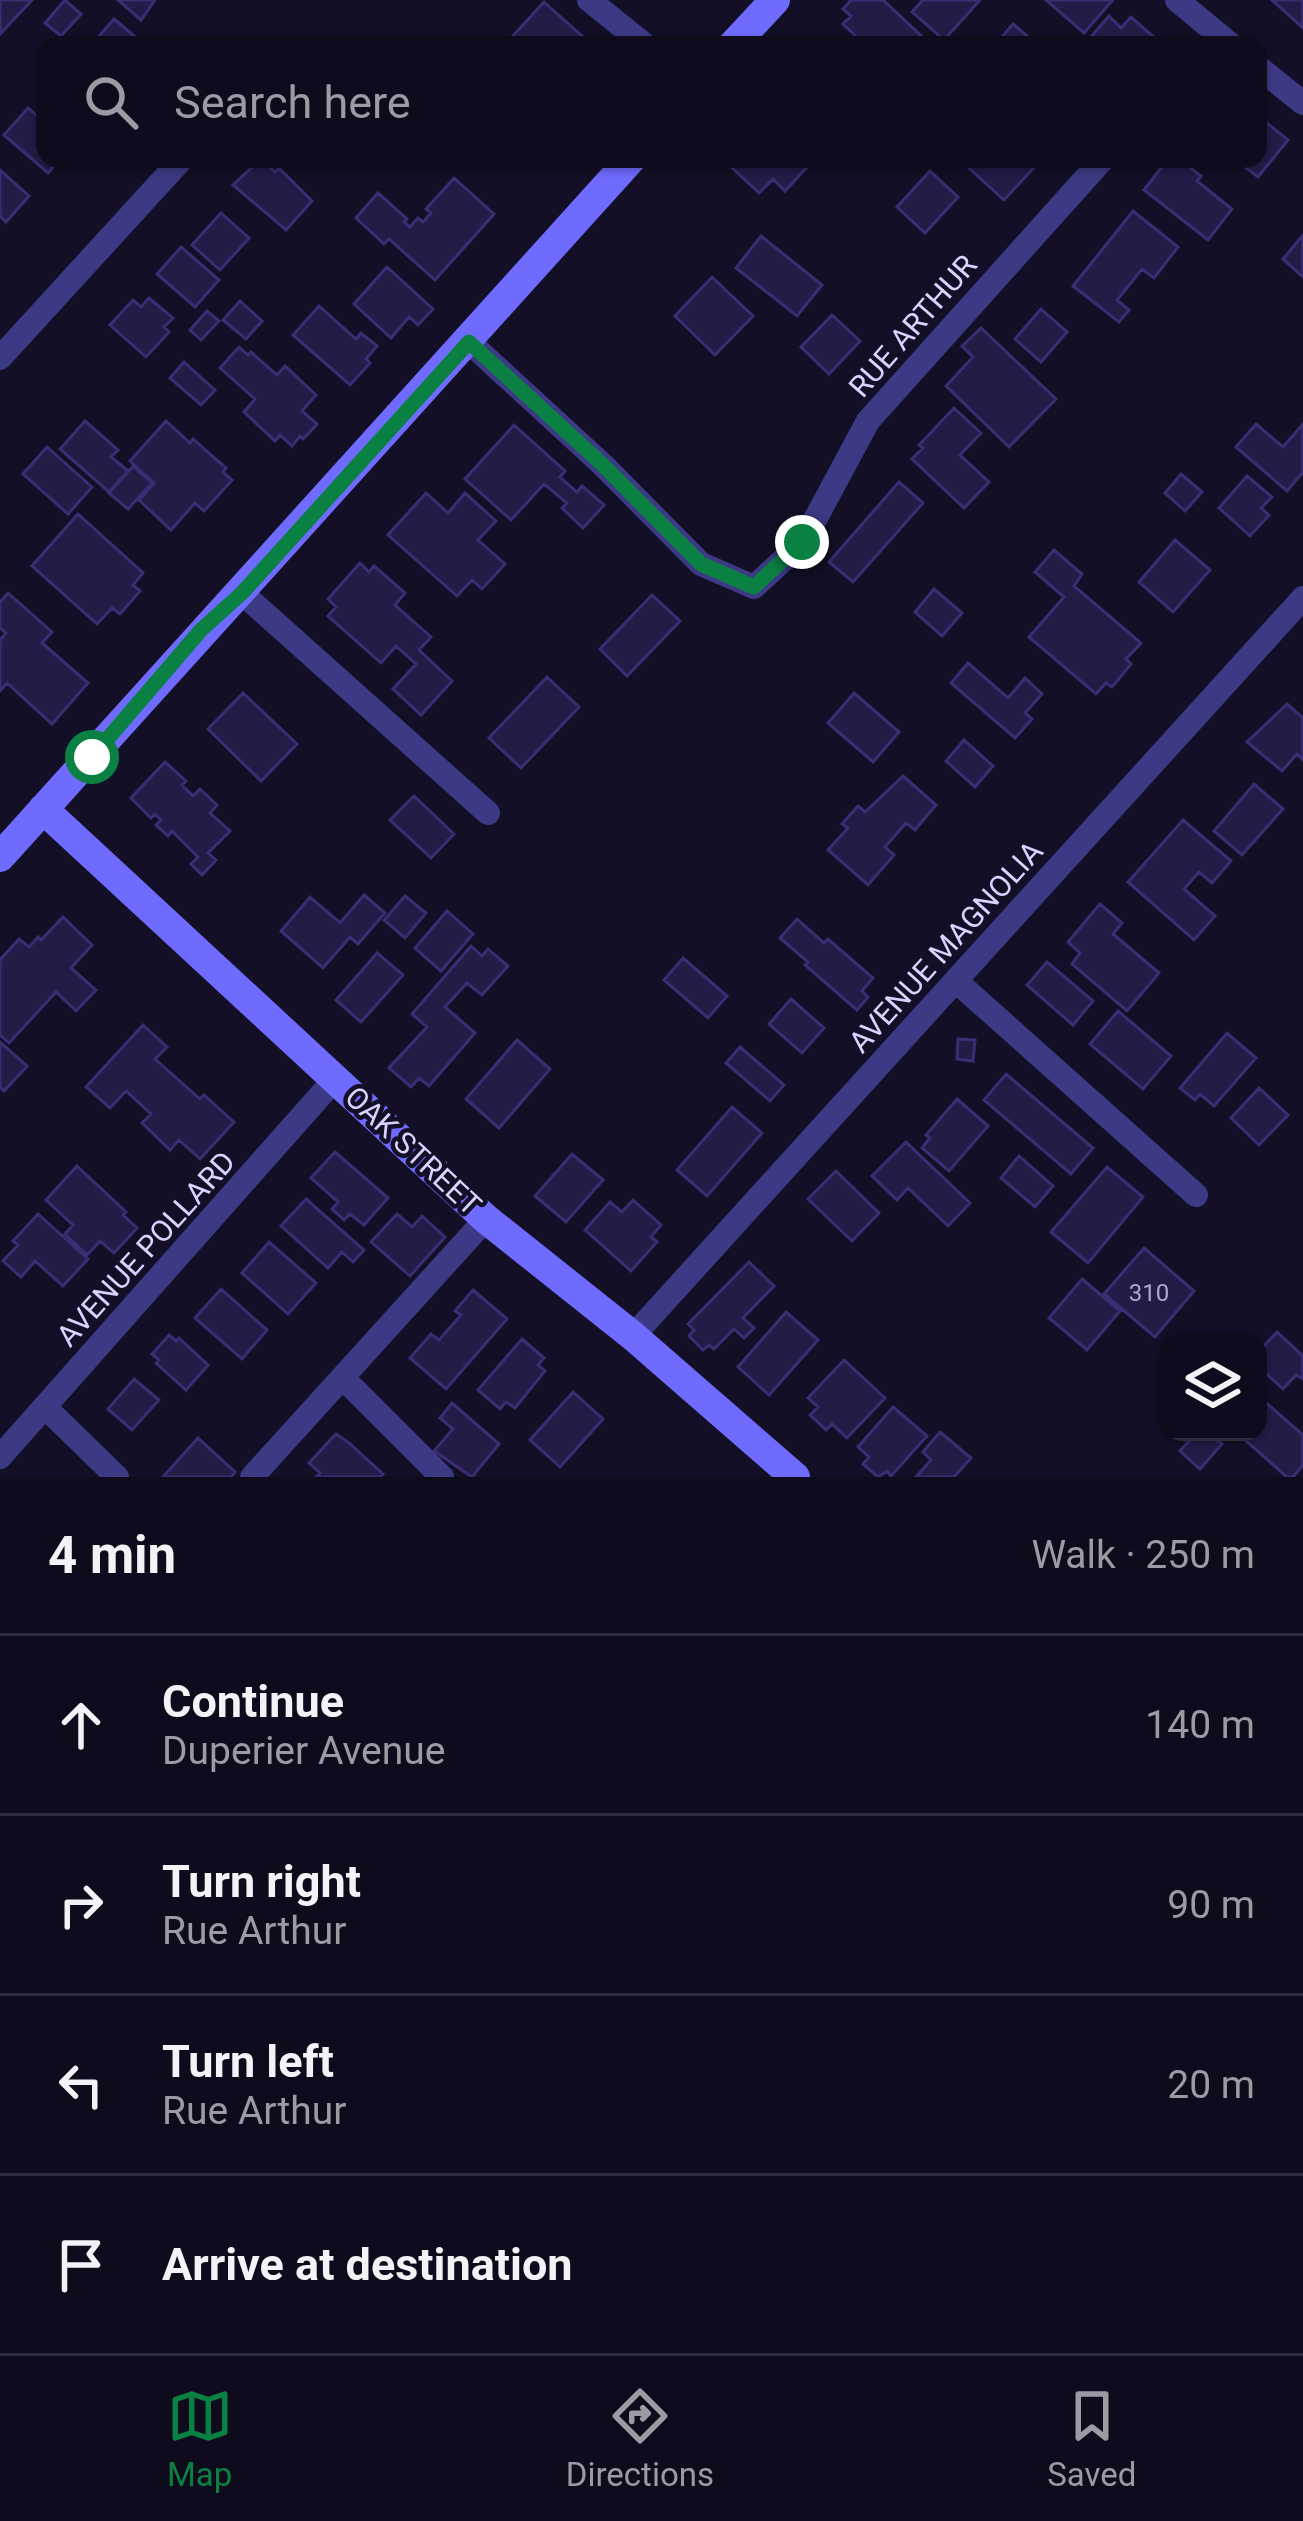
<!DOCTYPE html>
<html lang="en">
<head>
<meta charset="utf-8">
<style>
  :root { --surface:#0e0b1c; --page:#171425; --text:#f1f3f6; --muted:#9b9ba3; --line:#2e2b3b; --accent:#0b8043 }
  body { margin:0; font-family:Roboto,sans-serif; background:var(--page); color:var(--text) }
  .controls { position:absolute; right:36px; bottom:36px; display:grid; overflow:hidden; border-radius:24px; box-shadow:0 3px 9px #0004 }
  .controls button { width:108px; height:108px; display:grid; place-items:center; padding:0; border:0; border-bottom:3px solid var(--line); background:var(--surface); color:var(--text); font:60px sans-serif }
  .stop { position:absolute; width:36px; height:36px; margin:-27px; border:9px solid #0b8043; border-radius:50%; background:#fff }
  .stop.end { background:#0b8043; border-color:#fff; box-shadow:0 3px 12px #0008 }
  .list { margin:0; padding:0; list-style:none }
  h2 { display:flex; justify-content:space-between; align-items:center; height:156px; margin:0; padding:0 48px; font-size:51px }
  h2 small { font-size:39px; font-weight:400; color:var(--muted) }
  .list li { display:grid; grid-template-columns:78px 1fr auto; gap:36px; align-items:center; box-sizing:border-box; height:180px; padding:0 48px; border-top:3px solid var(--line) }
  .list b { display:block; font-size:45px; white-space:nowrap }
  .list p { margin:0; font-size:39px; white-space:nowrap; color:var(--muted) }
  .list em { font-size:39px; font-style:normal; color:var(--muted) }
  .icon { flex:none; width:66px; height:66px; fill:none; stroke:currentColor; stroke-width:2; stroke-linecap:round; stroke-linejoin:round }
  .map { position:relative; flex:none; width:1303px; height:1477px; overflow:hidden }
  .search { position:absolute; background:var(--surface); box-shadow:0 3px 9px #0004; left:36px; right:36px; top:36px; height:132px; display:flex; align-items:center; gap:30px; box-sizing:border-box; padding:0 42px; border-radius:24px; color:var(--muted); font-size:45px }
  .sheet { height:876px; background:var(--surface) }
  nav { display:flex; justify-content:space-around; align-items:center; box-sizing:border-box; height:168px; border-top:3px solid var(--line); background:var(--surface); font-size:33px; color:var(--muted) }
  nav a { display:grid; justify-items:center; gap:6px }
  nav .on { color:var(--accent) }
  .map>svg:first-child { display:block }
  .building { fill:#241b47; stroke:#3b2d73; stroke-width:3 }
  .lines { fill:none; stroke-linecap:round; stroke-linejoin:round }
  .minor { stroke:#3d3a85; stroke-width:24 }
  .secondary { stroke:#6f6bff; stroke-width:30 }
  .route { stroke:#0b8043; stroke-width:15 }
  .labels { text-anchor:middle; stroke-width:9; stroke-linejoin:round; paint-order:stroke }
  .number-label { font-size:24px; fill:#aca6d1 }
  .street-label { font-size:30px; fill:#d9d4ff; stroke:#130f26 }
</style>
</head>
<body>
<div class="map">
<svg width="1303" height="1477" viewBox="0 0 1303 1477">
  <rect width="100%" height="100%" fill="#130f26"/>
  <path class="building" d="M 0,0 L 32,0 L 0,34 Z
    M 65,0 L 81,14 L 61,36 L 45,23 Z
    M 118,0 L 155,0 L 141,20 Z
    M 851,0 L 883,0 L 931,45 L 865,45 L 843,24 L 851,16 L 843,9 Z
    M 923,0 L 980,0 L 944,40 L 912,12 Z
    M 1046,0 L 1110,0 L 1112,1 L 1084,33 Z
    M 1272,0 L 1303,0 L 1303,28 Z
    M 544,2 L 592,45 L 518,45 L 511,38 Z
    M 1109,16 L 1121,28 L 1131,17 L 1162,44 L 1098,45 L 1090,38 Z
    M 114,19 L 145,45 L 92,44 Z
    M 1013,24 L 1038,45 L 995,45 Z
    M 28,108 L 45,123 L 45,159 L 60,159 L 48,173 L 4,135 Z
    M 1258,116 L 1288,140 L 1258,177 L 1235,159 L 1258,159 Z
    M 261,159 L 275,172 L 279,168 L 312,201 L 286,230 L 233,185 Z
    M 731,159 L 802,159 L 809,165 L 785,191 L 773,179 L 759,193 L 727,163 Z
    M 959,159 L 1042,159 L 1004,200 Z
    M 1168,159 L 1179,159 L 1201,176 L 1197,181 L 1232,209 L 1208,240 L 1144,190 Z
    M 0,170 L 29,196 L 6,222 L 0,216 Z
    M 930,171 L 958,197 L 925,233 L 897,207 Z
    M 454,178 L 494,214 L 435,280 L 389,239 L 384,244 L 356,218 L 378,193 L 407,219 L 404,222 L 410,227 L 418,218 L 423,222 L 431,213 L 426,209 Z
    M 1133,211 L 1178,247 L 1154,278 L 1142,269 L 1117,300 L 1129,310 L 1119,322 L 1073,286 Z
    M 221,213 L 249,238 L 220,270 L 192,245 Z
    M 1303,235 L 1303,277 L 1283,259 Z
    M 761,236 L 822,285 L 797,316 L 736,268 Z
    M 181,247 L 219,280 L 195,307 L 157,274 Z
    M 387,267 L 433,309 L 418,325 L 409,317 L 391,338 L 354,304 Z
    M 712,277 L 753,316 L 715,355 L 675,316 Z
    M 149,298 L 173,318 L 164,327 L 169,332 L 146,357 L 110,325 L 133,300 L 141,307 Z
    M 240,301 L 262,321 L 246,339 L 223,320 Z
    M 319,306 L 356,339 L 361,333 L 377,346 L 366,359 L 370,363 L 350,385 L 293,335 Z
    M 1041,309 L 1067,332 L 1041,362 L 1015,339 Z
    M 207,311 L 219,321 L 201,340 L 190,330 Z
    M 832,315 L 860,341 L 829,374 L 801,347 Z
    M 981,328 L 1056,399 L 1009,447 L 946,386 L 973,357 L 962,346 Z
    M 239,347 L 248,355 L 251,352 L 277,375 L 285,366 L 316,395 L 302,411 L 317,424 L 303,439 L 300,436 L 292,446 L 280,435 L 275,441 L 244,412 L 255,399 L 220,368 Z
    M 184,362 L 215,390 L 201,405 L 170,378 Z
    M 954,408 L 981,433 L 960,455 L 989,482 L 964,508 L 912,459 L 923,448 L 919,445 Z
    M 85,421 L 118,450 L 111,457 L 128,471 L 109,492 L 60,449 Z
    M 166,421 L 190,443 L 193,439 L 226,468 L 223,472 L 232,480 L 204,511 L 195,503 L 171,530 L 139,500 L 154,483 L 130,461 Z
    M 1256,424 L 1283,447 L 1303,424 L 1303,472 L 1287,491 L 1236,447 Z
    M 514,425 L 565,471 L 560,477 L 577,492 L 582,486 L 604,505 L 583,528 L 562,508 L 567,503 L 544,484 L 511,520 L 465,479 Z
    M 47,447 L 92,487 L 68,514 L 23,474 Z
    M 133,466 L 152,483 L 128,509 L 109,493 Z
    M 1181,474 L 1202,492 L 1185,511 L 1165,493 Z
    M 1247,476 L 1272,497 L 1261,508 L 1269,515 L 1250,536 L 1219,508 Z
    M 899,482 L 923,503 L 853,582 L 829,562 Z
    M 426,493 L 448,513 L 465,493 L 496,521 L 478,540 L 505,564 L 482,589 L 472,580 L 457,596 L 388,535 Z
    M 78,514 L 143,573 L 133,585 L 140,591 L 120,614 L 112,608 L 97,624 L 32,566 Z
    M 1175,540 L 1210,570 L 1173,612 L 1139,582 Z
    M 1054,550 L 1082,574 L 1074,586 L 1141,643 L 1126,659 L 1131,664 L 1112,687 L 1106,683 L 1096,694 L 1029,637 L 1064,597 L 1035,572 Z
    M 360,563 L 369,572 L 374,566 L 405,593 L 395,605 L 431,637 L 419,650 L 452,681 L 421,715 L 393,689 L 416,664 L 396,646 L 381,663 L 328,616 L 336,607 L 328,599 Z
    M 934,589 L 962,613 L 942,636 L 915,612 Z
    M 8,593 L 52,632 L 42,643 L 88,683 L 52,724 L 7,683 L 0,691 L 0,640 L 6,633 L 0,628 L 0,602 Z
    M 652,595 L 680,621 L 627,676 L 600,649 Z
    M 968,663 L 1008,698 L 1025,678 L 1042,694 L 1025,713 L 1032,719 L 1015,738 L 951,683 Z
    M 547,677 L 579,707 L 521,768 L 489,738 Z
    M 243,693 L 297,744 L 261,781 L 208,729 Z
    M 854,693 L 899,732 L 873,762 L 828,723 Z
    M 1287,704 L 1303,718 L 1303,760 L 1297,754 L 1282,771 L 1247,742 Z
    M 964,740 L 993,766 L 975,787 L 946,761 Z
    M 165,762 L 186,781 L 182,785 L 193,796 L 200,789 L 217,805 L 210,813 L 230,831 L 208,853 L 216,860 L 202,875 L 191,864 L 198,857 L 172,831 L 168,836 L 156,825 L 161,820 L 155,814 L 151,818 L 131,798 Z
    M 903,776 L 936,805 L 915,830 L 906,823 L 885,847 L 894,855 L 868,885 L 828,850 L 848,828 L 842,824 L 858,806 L 865,812 Z
    M 1254,784 L 1283,809 L 1242,855 L 1214,831 Z
    M 414,796 L 454,834 L 431,858 L 390,820 Z
    M 1183,820 L 1231,861 L 1212,883 L 1199,872 L 1184,889 L 1215,916 L 1194,940 L 1128,882 Z
    M 364,895 L 385,913 L 358,944 L 350,937 L 323,968 L 281,931 L 310,897 L 340,923 Z
    M 405,896 L 426,913 L 405,938 L 384,920 Z
    M 1100,904 L 1122,923 L 1113,934 L 1159,973 L 1127,1011 L 1072,964 L 1080,953 L 1068,942 Z
    M 447,911 L 473,934 L 441,971 L 415,948 Z
    M 63,917 L 92,945 L 71,968 L 96,990 L 76,1011 L 56,992 L 9,1043 L 0,1035 L 0,960 L 19,939 L 29,947 L 38,937 L 41,940 Z
    M 797,919 L 824,943 L 828,939 L 873,978 L 862,991 L 868,997 L 857,1010 L 805,965 L 808,962 L 780,938 Z
    M 471,946 L 482,956 L 488,949 L 508,966 L 482,995 L 467,983 L 445,1007 L 475,1033 L 429,1086 L 419,1078 L 411,1087 L 389,1068 L 427,1027 L 412,1014 Z
    M 377,953 L 403,975 L 361,1022 L 336,1000 Z
    M 683,958 L 727,996 L 708,1018 L 664,980 Z
    M 1047,962 L 1093,1001 L 1073,1025 L 1027,985 Z
    M 791,999 L 824,1028 L 802,1053 L 769,1024 Z
    M 1118,1011 L 1171,1056 L 1143,1089 L 1090,1044 Z
    M 143,1025 L 167,1047 L 155,1059 L 200,1099 L 204,1095 L 234,1122 L 200,1159 L 179,1140 L 170,1150 L 142,1123 L 151,1114 L 126,1091 L 110,1108 L 86,1087 Z
    M 1227,1033 L 1256,1058 L 1214,1106 L 1200,1094 L 1195,1100 L 1180,1088 Z
    M 958,1039 L 975,1040 L 973,1061 L 957,1059 Z
    M 517,1040 L 550,1069 L 499,1128 L 466,1099 Z
    M 0,1042 L 27,1066 L 4,1091 L 0,1087 Z
    M 740,1047 L 784,1085 L 770,1101 L 726,1063 Z
    M 1006,1074 L 1093,1148 L 1071,1174 L 984,1100 Z
    M 1259,1088 L 1288,1115 L 1259,1145 L 1231,1118 Z
    M 957,1099 L 988,1126 L 949,1171 L 922,1148 L 930,1138 L 926,1135 Z
    M 732,1107 L 762,1133 L 707,1196 L 677,1170 Z
    M 906,1142 L 970,1203 L 948,1226 L 908,1188 L 897,1200 L 872,1176 Z
    M 335,1152 L 388,1198 L 364,1225 L 350,1214 L 344,1220 L 332,1209 L 338,1202 L 311,1178 Z
    M 572,1154 L 603,1180 L 566,1222 L 535,1196 Z
    M 1019,1156 L 1053,1186 L 1035,1207 L 1001,1178 Z
    M 77,1166 L 126,1212 L 123,1215 L 137,1228 L 114,1253 L 100,1241 L 87,1255 L 65,1234 L 73,1225 L 46,1200 Z
    M 1107,1167 L 1143,1197 L 1088,1263 L 1051,1232 Z
    M 836,1171 L 879,1213 L 852,1241 L 808,1199 Z
    M 306,1199 L 364,1250 L 353,1262 L 342,1252 L 328,1268 L 281,1226 Z
    M 633,1200 L 661,1225 L 651,1237 L 657,1242 L 631,1271 L 585,1230 L 610,1202 L 622,1212 Z
    M 38,1214 L 88,1259 L 63,1286 L 35,1261 L 21,1277 L 3,1261 L 18,1245 L 13,1241 Z
    M 397,1214 L 412,1227 L 422,1216 L 445,1237 L 410,1276 L 371,1242 Z
    M 269,1242 L 316,1283 L 288,1314 L 242,1273 Z
    M 1144,1248 L 1194,1291 L 1155,1337 L 1104,1294 Z
    M 749,1262 L 774,1286 L 743,1318 L 754,1328 L 744,1338 L 734,1329 L 714,1349 L 709,1345 L 703,1350 L 689,1336 L 694,1330 L 688,1324 Z
    M 1082,1279 L 1120,1311 L 1087,1350 L 1049,1318 Z
    M 221,1289 L 267,1330 L 242,1359 L 195,1318 Z
    M 473,1290 L 507,1319 L 446,1389 L 410,1358 L 431,1334 L 439,1340 L 461,1315 L 455,1311 Z
    M 786,1312 L 818,1340 L 769,1395 L 738,1367 Z
    M 1277,1332 L 1303,1356 L 1303,1379 L 1296,1375 L 1283,1389 L 1258,1366 L 1258,1352 Z
    M 169,1335 L 176,1341 L 179,1338 L 208,1365 L 186,1390 L 156,1363 L 159,1360 L 152,1354 Z
    M 522,1339 L 544,1358 L 538,1365 L 545,1371 L 515,1408 L 506,1402 L 500,1409 L 478,1390 Z
    M 844,1360 L 885,1398 L 847,1438 L 832,1424 L 826,1430 L 810,1415 L 818,1407 L 808,1398 Z
    M 134,1379 L 159,1400 L 132,1430 L 108,1409 Z
    M 573,1392 L 603,1419 L 560,1467 L 530,1440 Z
    M 1263,1400 L 1303,1435 L 1303,1465 L 1293,1477 L 1287,1477 L 1236,1432 L 1258,1432 L 1258,1407 Z
    M 452,1403 L 499,1444 L 472,1477 L 434,1451 L 453,1429 L 440,1418 Z
    M 893,1407 L 927,1436 L 891,1476 L 887,1471 L 878,1477 L 863,1464 L 869,1457 L 858,1447 Z
    M 940,1432 L 971,1458 L 954,1477 L 916,1477 L 931,1460 L 923,1452 Z
    M 1197,1432 L 1208,1432 L 1222,1444 L 1200,1469 L 1180,1451 Z
    M 336,1434 L 349,1443 L 383,1474 L 380,1477 L 316,1477 L 320,1473 L 309,1463 Z
    M 198,1438 L 235,1472 L 231,1477 L 163,1477 Z"/>
  <g class="lines">
    <path class="minor" d="M 589,0 L 645,45
      M 1177,0 L 1231,45
      M 1258,67 L 1303,103
      M 469,342 L 603,465 L 701,564 L 754,587 L 803,542 L 868,421 L 1103,159
      M 0,358 L 182,159
      M 242,593 L 488,813
      M 956,981 L 1196,1195
      M 633,1336 L 1303,598
      M 343,1378 L 442,1477
      M 45,1407 L 117,1477
      M 0,1457 L 335,1079
      M 252,1477 L 486,1219"/>
    <path class="secondary" d="M 733,45 L 775,0
      M 43,809 L 486,1219 L 633,1336 L 795,1477
      M 0,857 L 631,159"/>
  </g>
  <g class="lines">
    <path class="route" d="M 92,757 L 201,630 L 242,593 L 469,342 L 603,465 L 701,564 L 754,587 L 802,542"/>
  </g>
  <g class="labels">
    <g class="number-label">
      <text x="1149" y="1301">310</text>
    </g>
    <g class="street-label">
      <text transform="translate(913 326) rotate(-49)" y="10">RUE ARTHUR</text>
      <text transform="translate(946 947) rotate(-48)" y="10">AVENUE MAGNOLIA</text>
      <text transform="translate(413 1151) rotate(43)" y="10">OAK STREET</text>
      <text transform="translate(146 1249) rotate(-48)" y="10">AVENUE POLLARD</text>
    </g>
  </g>
</svg>
<div class="controls">
<button><svg class="icon" aria-label="layers" viewBox="0 0 24 24"><path d="M12 4l9 5-9 5-9-5zM3 14l9 5 9-5"/></svg></button>
</div>
<div class="stop" style="left:92px;top:757px"></div>
<div class="stop end" style="left:802px;top:542px"></div>
<div class="search"><svg class="icon" aria-label="search" viewBox="0 0 24 24"><circle cx="10" cy="10" r="6"/><path d="M15 15l6 6"/></svg>Search here</div>
</div>
<section class="sheet">
<h2>4 min<small>Walk · 250 m</small></h2>
<ul class="list">
<li><svg class="icon" aria-label="ahead" viewBox="0 0 24 24"><path d="M12 20V5M6 11l6-6 6 6"/></svg><div><b>Continue</b><p>Duperier Avenue</p></div><em>140 m</em></li>
<li><svg class="icon" aria-label="right" viewBox="0 0 24 24"><path d="M7 20v-9h11M14 6l5 5-5 5"/></svg><div><b>Turn right</b><p>Rue Arthur</p></div><em>90 m</em></li>
<li><svg class="icon" aria-label="left" viewBox="0 0 24 24"><path d="M17 20v-9H6M10 6l-5 5 5 5"/></svg><div><b>Turn left</b><p>Rue Arthur</p></div><em>20 m</em></li>
<li><svg class="icon" aria-label="arrive" viewBox="0 0 24 24"><path d="M6 21V4h12l-3 4 3 4H6"/></svg><div><b>Arrive at destination</b></div></li>
</ul>
</section>
<nav>
<a class="on"><svg class="icon" aria-label="map" viewBox="0 0 24 24"><path d="M3 6l6-2 6 2 6-2v14l-6 2-6-2-6 2zM9 4v14M15 6v14"/></svg>Map</a>
<a><svg class="icon" aria-label="directions" viewBox="0 0 24 24"><path d="M12 3l9 9-9 9-9-9zM9 14v-3h6M13 9l2 2-2 2"/></svg>Directions</a>
<a><svg class="icon" aria-label="saved" viewBox="0 0 24 24"><path d="M7 4h10v16l-5-4-5 4z"/></svg>Saved</a>
</nav>
</body>
</html>
